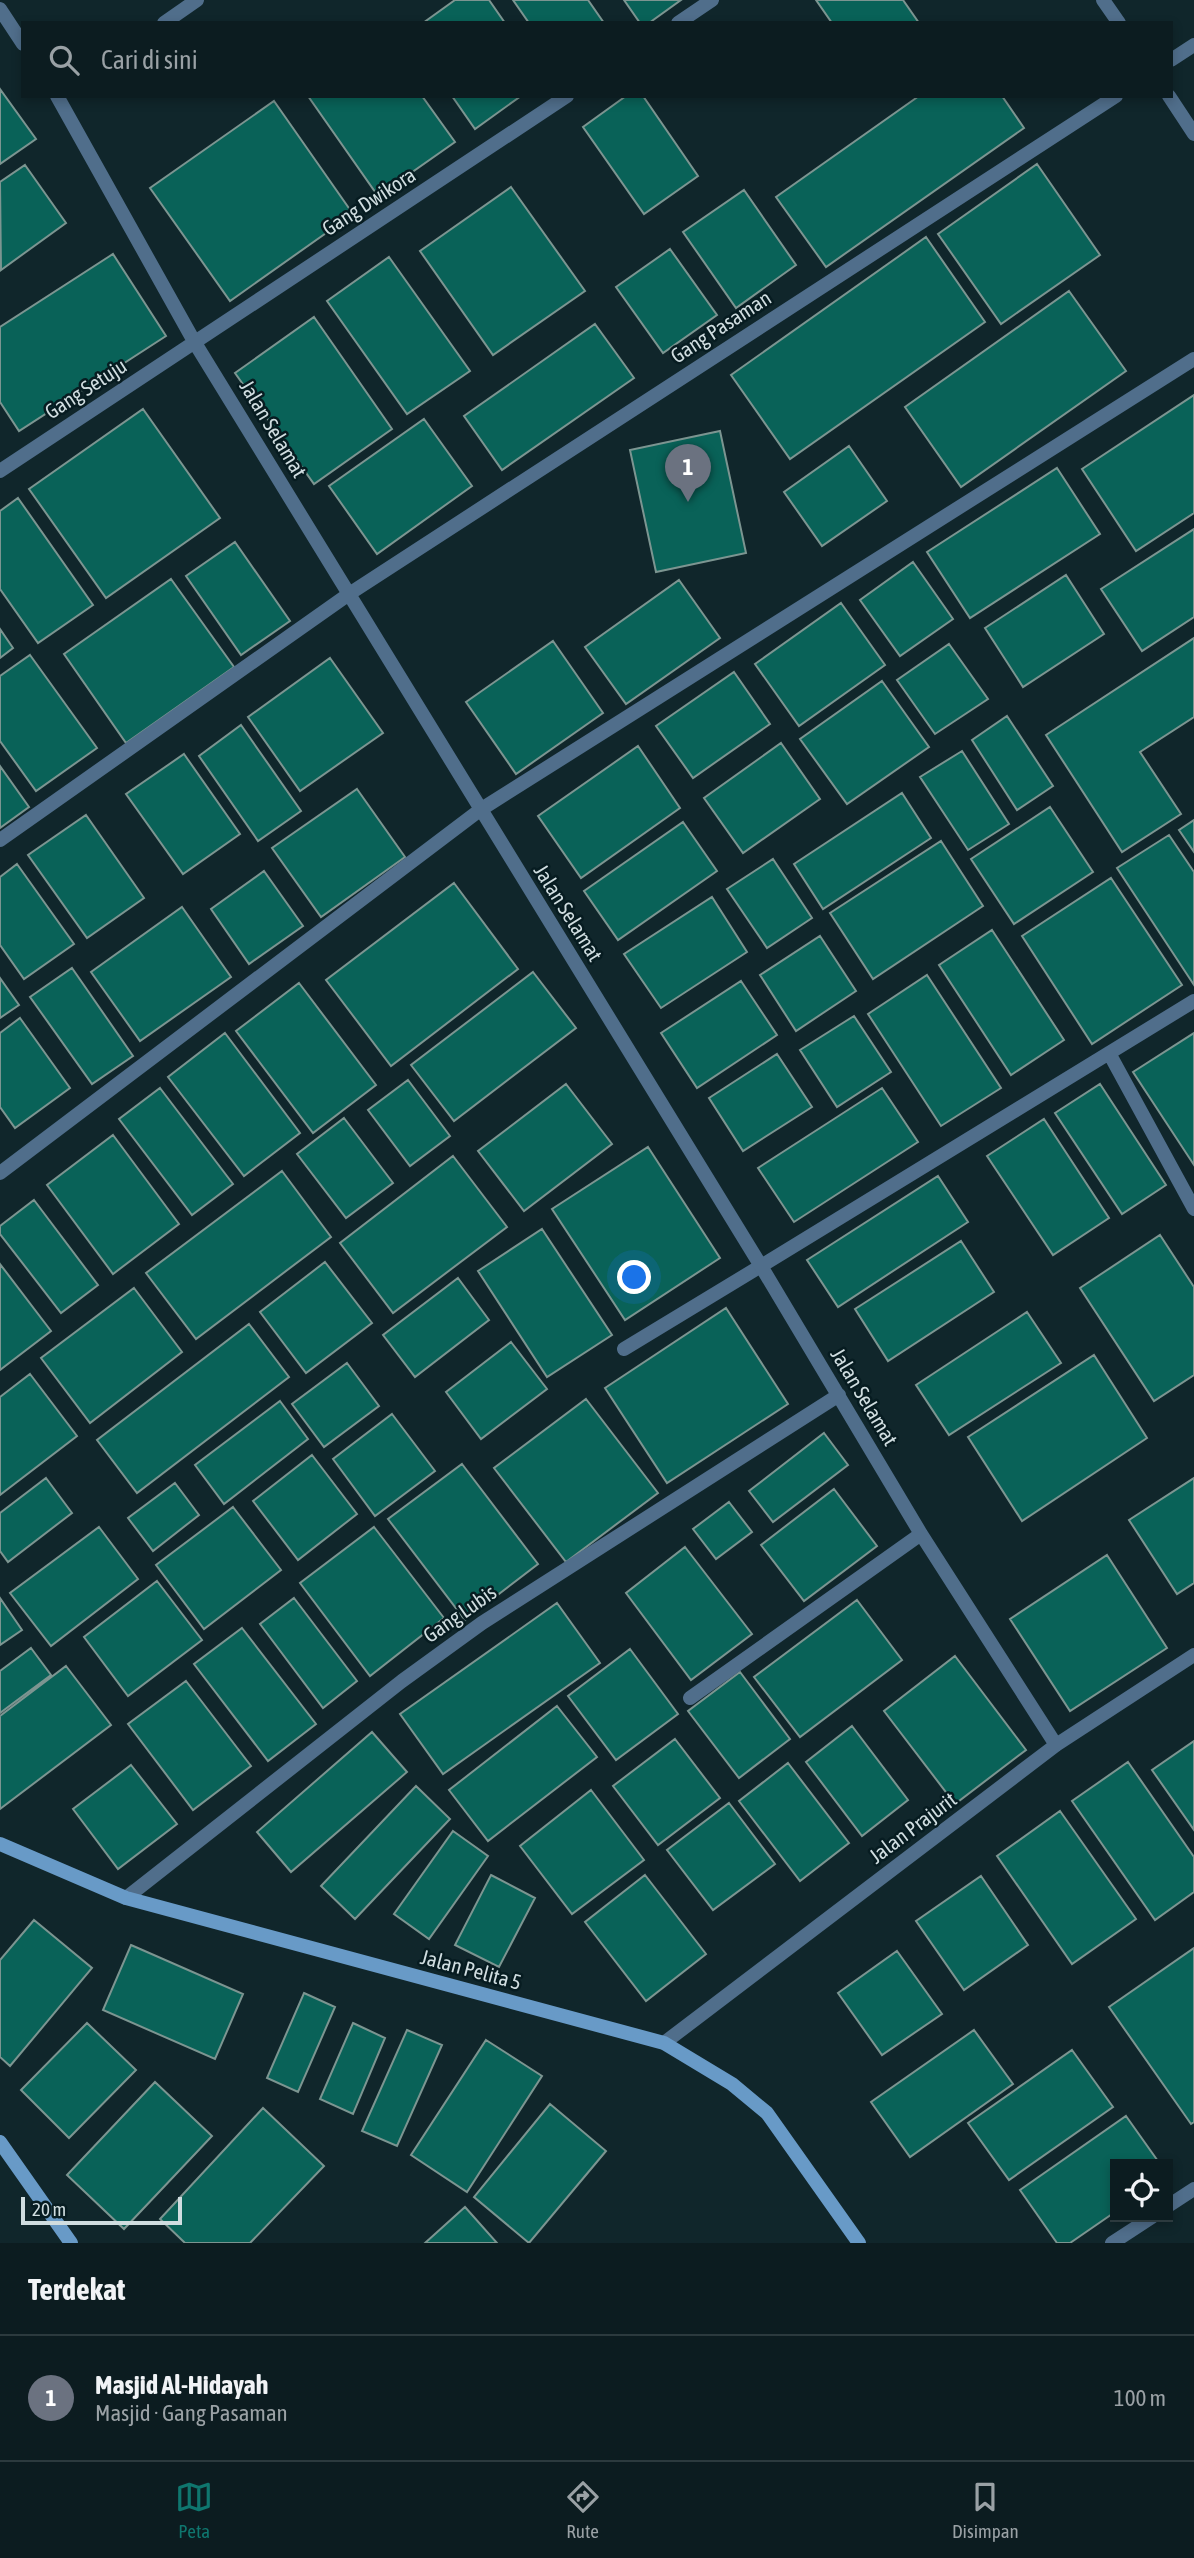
<!DOCTYPE html>
<html lang="id">
<head>
<meta charset="utf-8">
<style>
  :root { --surface:#0c1c20; --page:#1a292d; --text:#f1f3f6; --muted:#9aa1a5; --line:#2c3a3e; --accent:#0f766e }
  body { margin:0; font-family:"Asap Condensed",sans-serif; background:var(--page); color:var(--text) }
  .controls { position:absolute; right:21px; bottom:21px; display:grid; overflow:hidden; border-radius:0px; box-shadow:0 4px 10px #0003 }
  .controls button { width:63px; height:63px; display:grid; place-items:center; padding:0; border:0; border-bottom:2px solid var(--line); background:var(--surface); color:var(--text); font:35px sans-serif }
  .scale { position:absolute; left:21px; bottom:18px; width:161px; box-sizing:border-box; padding-left:7px; border:4px solid #d0dde0; border-top:0; font-size:19px; line-height:24px; white-space:nowrap; color:#d0dde0; -webkit-text-stroke:5px #071c21; paint-order:stroke }
  .you { position:absolute; left:635px; top:1278px; width:24px; height:24px; margin:-18px; border:5px solid #fff; border-radius:50%; background:#1a73e8; box-shadow:0 0 0 10px #1a73e833 }
  .badge { display:grid; place-items:center; width:46px; height:46px; border-radius:50%; background:var(--accent); color:#fff; font-size:23px; font-weight:700 }
  .pin { position:absolute; translate:-50% -58px; filter:drop-shadow(0 2px 4px #0008) }
  .pin::after { content:''; position:absolute; top:37px; width:24px; height:21px; background:inherit; clip-path:polygon(0 0,100% 0,50% 100%) }
  .list { margin:0; padding:0; list-style:none }
  h2 { display:flex; justify-content:space-between; align-items:center; height:91px; margin:0; padding:0 28px; font-size:30px }
  h2 small { font-size:23px; font-weight:400; color:var(--muted) }
  .list li { display:grid; grid-template-columns:46px 1fr auto; gap:21px; align-items:center; box-sizing:border-box; height:126px; padding:0 28px; border-top:2px solid var(--line) }
  .list b { display:block; font-size:26px; white-space:nowrap }
  .list p { margin:0; font-size:23px; white-space:nowrap; color:var(--muted) }
  .list em { font-size:23px; font-style:normal; color:var(--muted) }
  .icon { flex:none; width:38px; height:38px; fill:none; stroke:currentColor; stroke-width:2; stroke-linecap:round; stroke-linejoin:round }
  .map { position:relative; flex:none; width:1194px; height:2243px; overflow:hidden }
  .search { position:absolute; background:var(--surface); box-shadow:0 4px 10px #0003; left:21px; right:21px; top:21px; height:77px; display:flex; align-items:center; gap:18px; box-sizing:border-box; padding:0 24px; border-radius:0px; color:var(--muted); font-size:26px }
  .sheet { height:217px; background:var(--surface) }
  nav { display:flex; justify-content:space-around; align-items:center; box-sizing:border-box; height:98px; border-top:2px solid var(--line); background:var(--surface); font-size:19px; color:var(--muted) }
  nav a { display:grid; justify-items:center; gap:4px }
  nav .on { color:var(--accent) }
  .map>svg:first-child { display:block }
  .building { fill:#096258; stroke:#7c9591; stroke-width:2 }
  .lines { fill:none; stroke-linecap:round; stroke-linejoin:round }
  .lane { stroke:#506e8b; stroke-width:14 }
  .street { stroke:#506e8b; stroke-width:14 }
  .secondary { stroke:#689ac7; stroke-width:14 }
  .labels { text-anchor:middle; stroke-width:5; stroke-linejoin:round; paint-order:stroke }
  .street-label { font-size:21px; fill:#d0dde0; stroke:#071c21 }
</style>
</head>
<body>
<div class="map">
<svg width="1194" height="2243" viewBox="0 0 1194 2243">
  <rect width="100%" height="100%" fill="#10262b"/>
  <path class="building" d="M 455,0 L 489,0 L 505,23 L 423,23 Z
    M 513,0 L 588,0 L 604,23 L 529,23 Z
    M 624,0 L 681,0 L 649,23 L 640,23 Z
    M 816,0 L 903,0 L 919,23 L 832,23 Z
    M 0,89 L 36,139 L 0,164 Z
    M 308,96 L 422,96 L 455,142 L 378,196 Z
    M 452,96 L 521,96 L 475,129 Z
    M 626,96 L 643,96 L 698,176 L 644,214 L 583,127 Z
    M 919,96 L 1002,96 L 1024,128 L 826,267 L 776,197 Z
    M 274,101 L 353,214 L 230,301 L 150,188 Z
    M 1037,164 L 1100,255 L 1001,324 L 938,234 Z
    M 25,165 L 66,223 L 1,270 L 0,182 Z
    M 511,187 L 585,291 L 493,355 L 420,251 Z
    M 744,190 L 796,265 L 736,308 L 683,232 Z
    M 926,237 L 985,322 L 790,459 L 731,375 Z
    M 670,249 L 717,315 L 663,353 L 616,287 Z
    M 113,254 L 166,336 L 19,431 L 0,402 L 0,327 Z
    M 389,257 L 470,371 L 407,414 L 327,301 Z
    M 1069,291 L 1126,371 L 961,487 L 905,407 Z
    M 314,317 L 392,429 L 314,484 L 235,373 Z
    M 595,324 L 634,378 L 502,470 L 464,416 Z
    M 1194,395 L 1194,513 L 1136,551 L 1082,469 Z
    M 143,409 L 220,518 L 106,598 L 29,489 Z
    M 424,419 L 472,486 L 377,554 L 329,486 Z
    M 720,431 L 746,553 L 656,572 L 630,450 Z
    M 849,446 L 887,501 L 822,546 L 784,492 Z
    M 1057,468 L 1100,534 L 970,618 L 927,552 Z
    M 18,498 L 93,605 L 38,643 L 0,589 L 0,511 Z
    M 1194,529 L 1194,617 L 1142,651 L 1101,589 Z
    M 235,542 L 290,621 L 241,655 L 186,576 Z
    M 913,562 L 953,619 L 900,656 L 860,600 Z
    M 1066,575 L 1104,634 L 1023,687 L 985,628 Z
    M 171,579 L 234,667 L 126,743 L 64,654 Z
    M 679,580 L 720,638 L 626,704 L 585,647 Z
    M 841,603 L 885,665 L 799,726 L 755,664 Z
    M 0,629 L 13,648 L 0,658 Z
    M 1194,638 L 1194,717 L 1140,752 L 1181,814 L 1122,852 L 1046,735 Z
    M 553,641 L 603,713 L 516,774 L 466,702 Z
    M 949,644 L 988,699 L 935,734 L 897,680 Z
    M 30,655 L 97,748 L 36,791 L 0,741 L 0,676 Z
    M 330,658 L 383,733 L 300,791 L 248,717 Z
    M 734,672 L 770,724 L 693,778 L 656,726 Z
    M 882,681 L 929,747 L 847,804 L 800,739 Z
    M 1007,716 L 1053,786 L 1017,810 L 972,740 Z
    M 241,725 L 301,811 L 258,841 L 199,756 Z
    M 781,743 L 820,799 L 743,853 L 704,798 Z
    M 638,746 L 680,808 L 581,878 L 538,816 Z
    M 962,751 L 1009,824 L 968,850 L 920,777 Z
    M 184,754 L 240,834 L 183,874 L 126,794 Z
    M 0,766 L 29,807 L 0,828 Z
    M 357,789 L 405,857 L 321,917 L 272,848 Z
    M 902,793 L 931,838 L 823,909 L 794,864 Z
    M 1050,807 L 1093,872 L 1014,924 L 971,859 Z
    M 86,815 L 144,898 L 87,938 L 28,855 Z
    M 1194,820 L 1194,852 L 1179,830 Z
    M 683,822 L 717,871 L 618,940 L 584,891 Z
    M 1169,835 L 1194,872 L 1194,985 L 1117,868 Z
    M 941,841 L 983,906 L 873,979 L 830,913 Z
    M 773,859 L 812,918 L 767,948 L 727,889 Z
    M 17,864 L 74,944 L 24,979 L 0,945 L 0,877 Z
    M 264,871 L 303,926 L 249,964 L 211,909 Z
    M 1111,878 L 1182,985 L 1092,1044 L 1022,936 Z
    M 454,883 L 518,969 L 391,1066 L 326,980 Z
    M 712,897 L 747,952 L 661,1008 L 624,954 Z
    M 182,907 L 231,977 L 140,1041 L 91,972 Z
    M 992,930 L 1064,1040 L 1011,1075 L 939,965 Z
    M 820,936 L 856,991 L 796,1031 L 760,975 Z
    M 72,968 L 133,1056 L 92,1084 L 30,997 Z
    M 533,972 L 576,1028 L 454,1121 L 411,1065 Z
    M 927,975 L 1001,1088 L 941,1126 L 868,1014 Z
    M 0,978 L 19,1005 L 0,1018 Z
    M 741,981 L 777,1035 L 697,1088 L 661,1033 Z
    M 299,983 L 376,1085 L 313,1133 L 236,1031 Z
    M 854,1016 L 891,1072 L 837,1107 L 800,1050 Z
    M 20,1018 L 70,1088 L 15,1128 L 0,1107 L 0,1033 Z
    M 225,1033 L 300,1133 L 244,1176 L 168,1077 Z
    M 1194,1033 L 1194,1165 L 1133,1072 Z
    M 777,1054 L 812,1107 L 743,1151 L 709,1098 Z
    M 408,1080 L 450,1136 L 410,1166 L 368,1110 Z
    M 566,1084 L 612,1144 L 524,1211 L 478,1151 Z
    M 1100,1084 L 1166,1185 L 1122,1214 L 1055,1113 Z
    M 160,1088 L 233,1184 L 192,1215 L 119,1119 Z
    M 882,1088 L 918,1142 L 794,1222 L 758,1168 Z
    M 344,1118 L 393,1183 L 346,1218 L 297,1154 Z
    M 1044,1119 L 1109,1218 L 1053,1255 L 987,1156 Z
    M 113,1135 L 179,1224 L 113,1274 L 47,1185 Z
    M 648,1147 L 720,1258 L 625,1320 L 552,1209 Z
    M 453,1156 L 507,1227 L 393,1313 L 340,1243 Z
    M 282,1171 L 331,1237 L 196,1339 L 146,1273 Z
    M 938,1176 L 968,1222 L 838,1307 L 807,1260 Z
    M 34,1200 L 98,1285 L 61,1313 L 0,1234 L 0,1226 Z
    M 542,1229 L 612,1335 L 547,1377 L 478,1271 Z
    M 1160,1235 L 1194,1287 L 1194,1375 L 1154,1401 L 1080,1288 Z
    M 961,1241 L 994,1292 L 888,1361 L 855,1309 Z
    M 325,1262 L 372,1323 L 306,1373 L 260,1312 Z
    M 0,1264 L 51,1331 L 0,1370 Z
    M 458,1278 L 489,1320 L 415,1377 L 383,1335 Z
    M 134,1288 L 182,1352 L 90,1423 L 41,1358 Z
    M 726,1308 L 788,1404 L 667,1483 L 605,1388 Z
    M 1027,1312 L 1061,1363 L 949,1435 L 916,1385 Z
    M 249,1324 L 289,1377 L 137,1493 L 97,1440 Z
    M 511,1342 L 547,1389 L 481,1439 L 446,1392 Z
    M 1094,1355 L 1147,1438 L 1022,1521 L 968,1437 Z
    M 347,1363 L 379,1406 L 324,1447 L 292,1404 Z
    M 30,1374 L 77,1436 L 0,1495 L 0,1397 Z
    M 586,1399 L 658,1493 L 566,1562 L 494,1468 Z
    M 280,1401 L 308,1439 L 224,1504 L 195,1465 Z
    M 392,1414 L 435,1471 L 375,1516 L 333,1459 Z
    M 824,1433 L 848,1465 L 773,1522 L 749,1491 Z
    M 312,1455 L 357,1514 L 298,1560 L 253,1501 Z
    M 462,1464 L 538,1564 L 465,1620 L 388,1519 Z
    M 46,1478 L 72,1513 L 8,1562 L 0,1551 L 0,1513 Z
    M 1194,1478 L 1194,1583 L 1177,1594 L 1129,1520 Z
    M 175,1483 L 199,1515 L 153,1551 L 128,1518 Z
    M 834,1489 L 877,1546 L 804,1601 L 761,1545 Z
    M 729,1502 L 752,1532 L 716,1559 L 693,1529 Z
    M 233,1507 L 281,1570 L 204,1629 L 156,1565 Z
    M 99,1527 L 138,1579 L 51,1646 L 10,1593 Z
    M 374,1527 L 444,1618 L 370,1676 L 300,1583 Z
    M 685,1547 L 752,1634 L 691,1680 L 626,1593 Z
    M 1107,1555 L 1167,1648 L 1070,1711 L 1010,1619 Z
    M 157,1581 L 202,1640 L 128,1696 L 84,1637 Z
    M 0,1598 L 22,1630 L 0,1645 Z
    M 294,1598 L 357,1681 L 323,1708 L 260,1624 Z
    M 857,1600 L 902,1660 L 800,1737 L 754,1677 Z
    M 557,1603 L 600,1663 L 443,1774 L 400,1714 Z
    M 242,1628 L 316,1724 L 268,1761 L 194,1664 Z
    M 31,1648 L 51,1675 L 0,1713 L 0,1671 Z
    M 630,1649 L 678,1714 L 616,1760 L 568,1696 Z
    M 955,1656 L 1026,1750 L 955,1804 L 884,1711 Z
    M 66,1666 L 111,1725 L 0,1809 L 0,1716 Z
    M 740,1672 L 790,1739 L 739,1778 L 688,1711 Z
    M 186,1681 L 251,1766 L 193,1810 L 128,1724 Z
    M 557,1706 L 597,1757 L 488,1841 L 449,1790 Z
    M 852,1726 L 908,1800 L 862,1836 L 806,1762 Z
    M 372,1732 L 407,1772 L 291,1872 L 257,1832 Z
    M 675,1739 L 720,1798 L 658,1845 L 613,1786 Z
    M 1194,1741 L 1194,1830 L 1152,1770 Z
    M 1128,1762 L 1194,1857 L 1194,1892 L 1155,1920 L 1072,1801 Z
    M 788,1763 L 849,1843 L 800,1881 L 739,1801 Z
    M 131,1765 L 177,1824 L 118,1869 L 73,1809 Z
    M 416,1786 L 450,1819 L 355,1919 L 321,1886 Z
    M 591,1790 L 644,1860 L 572,1914 L 520,1846 Z
    M 729,1803 L 775,1864 L 713,1910 L 667,1850 Z
    M 1060,1811 L 1136,1919 L 1072,1964 L 997,1856 Z
    M 453,1831 L 488,1856 L 429,1939 L 394,1914 Z
    M 491,1875 L 535,1898 L 499,1967 L 455,1945 Z
    M 645,1875 L 706,1954 L 646,2001 L 585,1922 Z
    M 981,1876 L 1028,1945 L 964,1990 L 916,1921 Z
    M 34,1920 L 92,1968 L 10,2066 L 0,2057 L 0,1960 Z
    M 131,1945 L 243,1994 L 215,2059 L 103,2010 Z
    M 1194,1948 L 1194,2122 L 1191,2124 L 1109,2007 Z
    M 897,1951 L 942,2014 L 882,2055 L 838,1993 Z
    M 304,1993 L 335,2007 L 298,2092 L 267,2078 Z
    M 87,2023 L 136,2070 L 69,2138 L 21,2090 Z
    M 353,2023 L 385,2038 L 353,2114 L 320,2099 Z
    M 407,2030 L 442,2045 L 397,2146 L 362,2131 Z
    M 974,2030 L 1013,2084 L 910,2157 L 871,2102 Z
    M 486,2040 L 542,2076 L 467,2192 L 411,2155 Z
    M 1072,2050 L 1113,2107 L 1009,2180 L 968,2123 Z
    M 155,2082 L 212,2136 L 124,2229 L 67,2175 Z
    M 550,2104 L 606,2151 L 529,2243 L 474,2197 Z
    M 263,2108 L 324,2166 L 250,2243 L 185,2243 L 160,2219 Z
    M 1126,2116 L 1160,2164 L 1115,2164 L 1115,2212 L 1070,2243 L 1057,2243 L 1020,2190 Z
    M 465,2207 L 497,2243 L 425,2243 Z"/>
  <g class="lines">
    <path class="lane" d="M 164,23 L 197,0
      M 624,1349 L 761,1266"/>
    <path class="street" d="M 1103,0 L 1119,23
      M 0,9 L 23,44
      M 678,23 L 712,0
      M 1171,60 L 1194,45
      M 57,96 L 195,343 L 761,1266 L 921,1534 L 1056,1745
      M 1169,96 L 1194,134
      M 0,471 L 567,96
      M 0,840 L 349,594 L 1116,96
      M 1109,1053 L 1194,1209
      M 0,1173 L 480,810 L 1194,359
      M 761,1266 L 1194,1001
      M 690,1698 L 921,1534
      M 126,1898 L 402,1681 L 482,1623 L 839,1395
      M 664,2043 L 1056,1745 L 1194,1655
      M 1168,2206 L 1194,2189
      M 1112,2243 L 1152,2217"/>
    <path class="secondary" d="M 0,1844 L 126,1898 L 664,2043 L 732,2084 L 767,2113 L 859,2243
      M 0,2142 L 71,2243"/>
  </g>
  <g class="labels">
    <g class="street-label">
      <text transform="translate(369 202) rotate(-33)" y="7">Gang Dwikora</text>
      <text transform="translate(721 327) rotate(-33)" y="7">Gang Pasaman</text>
      <text transform="translate(86 389) rotate(-33)" y="7">Gang Setuju</text>
      <text transform="translate(273 429) rotate(59)" y="7">Jalan Selamat</text>
      <text transform="translate(568 913) rotate(58)" y="7">Jalan Selamat</text>
      <text transform="translate(864 1397) rotate(59)" y="7">Jalan Selamat</text>
      <text transform="translate(460 1614) rotate(-35)" y="7">Gang Lubis</text>
      <text transform="translate(913 1828) rotate(-37)" y="7">Jalan Prajurit</text>
      <text transform="translate(471 1970) rotate(15)" y="7">Jalan Pelita 5</text>
    </g>
  </g>
</svg>
<div class="controls">
<button><svg class="icon" aria-label="locate" viewBox="0 0 24 24"><circle cx="12" cy="12" r="6"/><path d="M12 2v4M12 18v4M2 12h4M18 12h4"/></svg></button>
</div>
<div class="scale">20 m</div>
<div class="you"></div>
<div class="pin badge" style="left:688px;top:502px;background:#6b7280">1</div>
<div class="search"><svg class="icon" aria-label="search" viewBox="0 0 24 24"><circle cx="10" cy="10" r="6"/><path d="M15 15l6 6"/></svg>Cari di sini</div>
</div>
<section class="sheet">
<h2>Terdekat<small></small></h2>
<ul class="list">
<li><span class="badge" style="background:#6b7280">1</span><div><b>Masjid Al-Hidayah</b><p>Masjid · Gang Pasaman</p></div><em>100 m</em></li>
</ul>
</section>
<nav>
<a class="on"><svg class="icon" aria-label="map" viewBox="0 0 24 24"><path d="M3 6l6-2 6 2 6-2v14l-6 2-6-2-6 2zM9 4v14M15 6v14"/></svg>Peta</a>
<a><svg class="icon" aria-label="directions" viewBox="0 0 24 24"><path d="M12 3l9 9-9 9-9-9zM9 14v-3h6M13 9l2 2-2 2"/></svg>Rute</a>
<a><svg class="icon" aria-label="saved" viewBox="0 0 24 24"><path d="M7 4h10v16l-5-4-5 4z"/></svg>Disimpan</a>
</nav>
</body>
</html>
